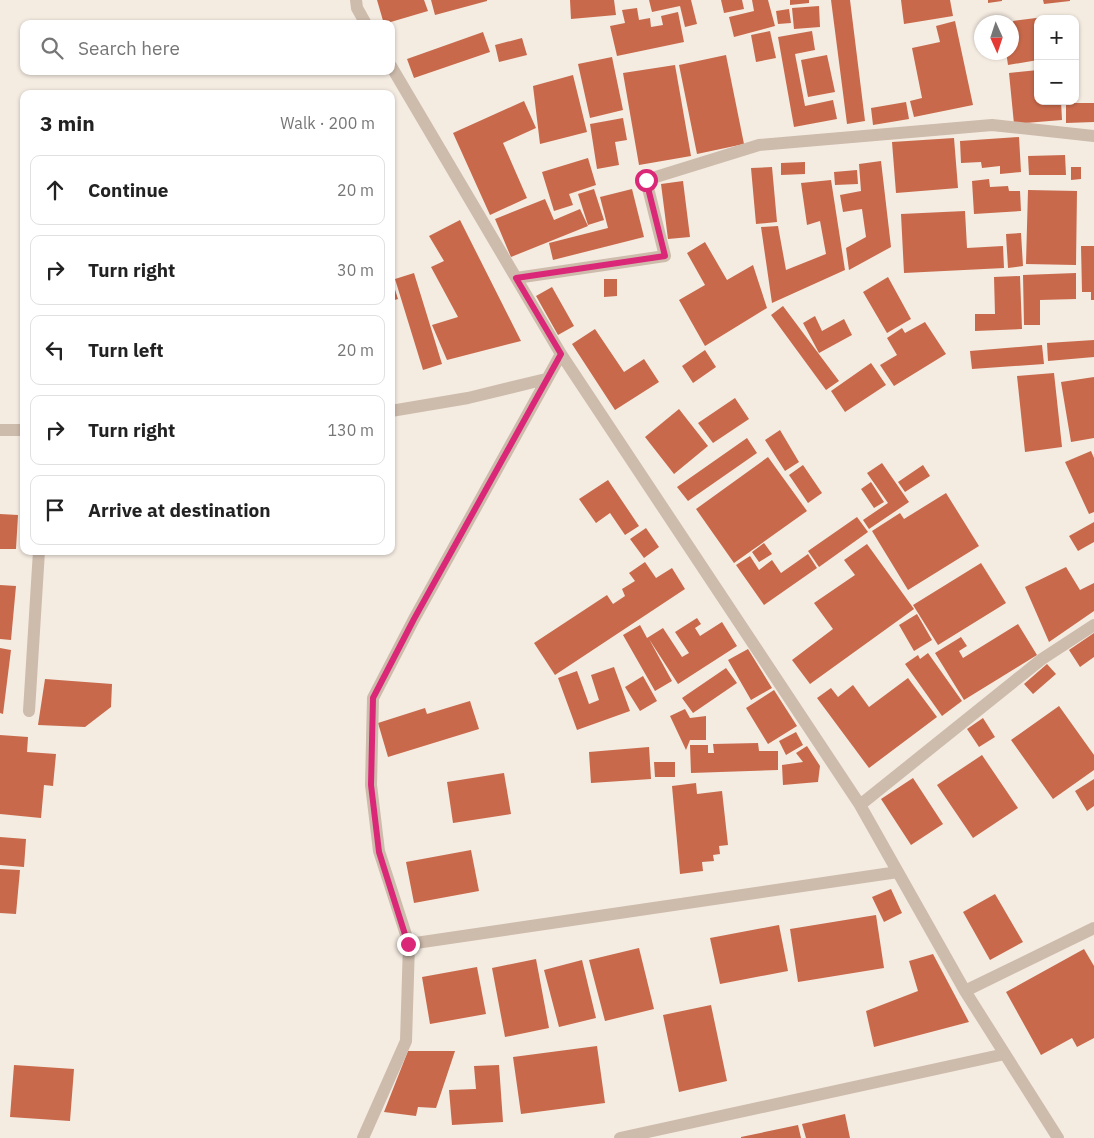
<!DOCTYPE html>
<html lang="en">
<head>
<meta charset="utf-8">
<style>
  :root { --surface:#fff; --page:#f2f2f2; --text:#222; --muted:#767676; --line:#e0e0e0 }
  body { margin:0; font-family:"IBM Plex Sans",sans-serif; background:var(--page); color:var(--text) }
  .controls { position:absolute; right:15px; top:15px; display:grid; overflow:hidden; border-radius:10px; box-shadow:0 1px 4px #0004 }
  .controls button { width:45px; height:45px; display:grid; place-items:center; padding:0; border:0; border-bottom:1px solid var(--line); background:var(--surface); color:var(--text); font:25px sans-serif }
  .compass { position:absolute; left:974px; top:15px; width:45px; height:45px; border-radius:50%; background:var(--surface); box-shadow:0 1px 4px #0004; rotate:177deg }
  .stop { position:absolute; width:15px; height:15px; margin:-11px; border:4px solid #db2777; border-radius:50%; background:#fff }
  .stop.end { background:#db2777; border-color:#fff; box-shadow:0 1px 5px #0008 }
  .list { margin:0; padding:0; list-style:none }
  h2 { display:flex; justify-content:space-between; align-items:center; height:65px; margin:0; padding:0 20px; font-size:21px }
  h2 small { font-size:16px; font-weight:400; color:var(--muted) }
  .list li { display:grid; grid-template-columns:32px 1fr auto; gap:15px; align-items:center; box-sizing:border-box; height:70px; margin:0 10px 10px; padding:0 10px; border:1px solid var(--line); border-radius:10px }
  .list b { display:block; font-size:19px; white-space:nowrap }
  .list em { font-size:16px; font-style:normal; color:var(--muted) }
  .icon { flex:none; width:28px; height:28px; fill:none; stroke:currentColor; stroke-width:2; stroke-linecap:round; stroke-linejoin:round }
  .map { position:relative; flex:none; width:1094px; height:1138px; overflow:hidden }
  .search { position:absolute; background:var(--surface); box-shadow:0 1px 4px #0004; left:20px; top:20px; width:375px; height:55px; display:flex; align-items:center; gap:12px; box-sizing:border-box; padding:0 18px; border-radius:10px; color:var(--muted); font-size:19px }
  .panel { position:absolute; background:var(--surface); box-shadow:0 1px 4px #0004; left:20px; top:90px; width:375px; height:465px; border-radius:10px }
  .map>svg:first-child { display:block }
  .building { fill:#c8694b }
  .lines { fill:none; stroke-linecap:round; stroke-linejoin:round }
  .street { stroke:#cdbbac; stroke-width:12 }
  .route { stroke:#db2777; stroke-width:6 }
</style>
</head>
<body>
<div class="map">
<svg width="1094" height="1138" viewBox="0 0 1094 1138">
  <rect width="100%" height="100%" fill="#f4ebe1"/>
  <path class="building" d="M 377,0 L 424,0 L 428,11 L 384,24 Z
    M 431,0 L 487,0 L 487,1 L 435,15 Z
    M 570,0 L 614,0 L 616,15 L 571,19 Z
    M 649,0 L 691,0 L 697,24 L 685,27 L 680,6 L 652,12 Z
    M 721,0 L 742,0 L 744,9 L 724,13 Z
    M 752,0 L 768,0 L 775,26 L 734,37 L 729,17 L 754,11 Z
    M 790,0 L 809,0 L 809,3 L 790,5 Z
    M 831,0 L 850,0 L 865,121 L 847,124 Z
    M 901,0 L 950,0 L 953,16 L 904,24 Z
    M 988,0 L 1002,0 L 1002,1 L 988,3 Z
    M 1043,0 L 1070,0 L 1070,1 L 1044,4 Z
    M 819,6 L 820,27 L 794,29 L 792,8 Z
    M 637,8 L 639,20 L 650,18 L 651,27 L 663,25 L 661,16 L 678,12 L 684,42 L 617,56 L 610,26 L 625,23 L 622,10 Z
    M 789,9 L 791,23 L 778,24 L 776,11 Z
    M 1044,17 L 1044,19 L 1038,19 L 1038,60 L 1008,65 L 1006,52 L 1012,52 L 1012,47 L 1017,46 L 1013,21 Z
    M 955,21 L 973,105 L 914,117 L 910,101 L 922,98 L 912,48 L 940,42 L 936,26 Z
    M 770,31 L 776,58 L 756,62 L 751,35 Z
    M 812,31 L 815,50 L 795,54 L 805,106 L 833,100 L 837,119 L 794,127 L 778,37 Z
    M 483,32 L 490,52 L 414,78 L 407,59 Z
    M 522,38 L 527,55 L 499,62 L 495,45 Z
    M 726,55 L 744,144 L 697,154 L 679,65 Z
    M 827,55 L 835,92 L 808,97 L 801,60 Z
    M 612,57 L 623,110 L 590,118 L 578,64 Z
    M 675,65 L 691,156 L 639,165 L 623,73 Z
    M 1038,70 L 1038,101 L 1061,101 L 1062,120 L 1014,124 L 1009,73 Z
    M 573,75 L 587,132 L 540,144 L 533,86 Z
    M 524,101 L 536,128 L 503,143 L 527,198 L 490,215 L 453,133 Z
    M 906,102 L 909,119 L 873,125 L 871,108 Z
    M 1066,103 L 1094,103 L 1094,122 L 1066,123 Z
    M 623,118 L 627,140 L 615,142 L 619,165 L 597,169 L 590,124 Z
    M 1019,137 L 1021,172 L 1000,174 L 1000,166 L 982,168 L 981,162 L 961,163 L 960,141 Z
    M 954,138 L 958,188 L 896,193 L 892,142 Z
    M 1065,155 L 1066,175 L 1029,175 L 1028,156 Z
    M 588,158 L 596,185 L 569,194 L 573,205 L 554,211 L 542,172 Z
    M 881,161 L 891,247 L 849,270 L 846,248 L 866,237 L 862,209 L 843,212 L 840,195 L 861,191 L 859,164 Z
    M 805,162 L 805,174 L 781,175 L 781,163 Z
    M 772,167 L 777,222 L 756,224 L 751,168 Z
    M 1071,167 L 1081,167 L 1081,179 L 1071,180 Z
    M 857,170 L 858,184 L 835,185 L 834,172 Z
    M 989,179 L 990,187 L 1008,186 L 1009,191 L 1020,191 L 1021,211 L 974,214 L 972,181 Z
    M 831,180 L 845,270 L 772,303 L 761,227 L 778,226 L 786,270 L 826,254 L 820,221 L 807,225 L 801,183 Z
    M 683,181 L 690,237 L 668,239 L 661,184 Z
    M 594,189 L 604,220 L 588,225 L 578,194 Z
    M 632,189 L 644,237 L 553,260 L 549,243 L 608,228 L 600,197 Z
    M 1028,190 L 1077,191 L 1076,265 L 1026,264 Z
    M 545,199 L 554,220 L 580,209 L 588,226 L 511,257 L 495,219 Z
    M 965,211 L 967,248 L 1003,246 L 1004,268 L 904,273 L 901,214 Z
    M 460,220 L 521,341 L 447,360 L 432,325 L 458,317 L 431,267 L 444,261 L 429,236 Z
    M 1021,233 L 1023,266 L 1008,268 L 1006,234 Z
    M 705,242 L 727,280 L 753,265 L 767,308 L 705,346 L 679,300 L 705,285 L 687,253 Z
    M 1081,246 L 1094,246 L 1094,300 L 1091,300 L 1091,292 L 1082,292 Z
    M 414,273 L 442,364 L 423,370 L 395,279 Z
    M 1076,273 L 1076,299 L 1040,300 L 1040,325 L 1024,325 L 1023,275 Z
    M 1020,276 L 1022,329 L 975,331 L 975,314 L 995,314 L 994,277 Z
    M 391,277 L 398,299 L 391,301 Z
    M 888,277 L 911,319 L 887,333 L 863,292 Z
    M 604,279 L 617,279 L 617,296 L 604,297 Z
    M 552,287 L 574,326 L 558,335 L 536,296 Z
    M 783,306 L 839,381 L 826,390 L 771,315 Z
    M 815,316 L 822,331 L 844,319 L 852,335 L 819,353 L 803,323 Z
    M 925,322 L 946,354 L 894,386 L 880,365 L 897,355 L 887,338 L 902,328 L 905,333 Z
    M 595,329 L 624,372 L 644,359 L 659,382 L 615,410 L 572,344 Z
    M 1094,340 L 1094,357 L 1048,361 L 1047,343 Z
    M 1042,345 L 1044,364 L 972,369 L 970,351 Z
    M 705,350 L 716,367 L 693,383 L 682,366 Z
    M 871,363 L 886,385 L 845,412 L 831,391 Z
    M 1054,373 L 1062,447 L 1025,452 L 1017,376 Z
    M 1094,377 L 1094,438 L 1071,442 L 1061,382 Z
    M 735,398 L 749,419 L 713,443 L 698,423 Z
    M 679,409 L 708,446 L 674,474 L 645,437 Z
    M 780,430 L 799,462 L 785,471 L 765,440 Z
    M 747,438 L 757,453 L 688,501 L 677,487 Z
    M 1091,451 L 1094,458 L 1094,512 L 1089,514 L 1065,462 Z
    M 768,457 L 807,511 L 734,563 L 696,509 Z
    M 882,463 L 909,502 L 869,529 L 863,520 L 888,503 L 867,473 Z
    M 803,465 L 822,493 L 808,503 L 789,475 Z
    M 923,465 L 930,476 L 905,492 L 898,482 Z
    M 608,480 L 639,526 L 625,535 L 610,513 L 596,523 L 579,499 Z
    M 871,482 L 884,502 L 874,508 L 861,489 Z
    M 946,493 L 979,546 L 908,590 L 872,531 L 900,513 L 904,519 Z
    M 0,514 L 18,515 L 16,549 L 0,549 Z
    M 857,517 L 868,532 L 819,567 L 808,551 Z
    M 1094,522 L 1094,542 L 1078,551 L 1069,536 Z
    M 646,528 L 659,547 L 644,558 L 630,539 Z
    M 764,543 L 772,554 L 759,562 L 752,552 Z
    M 867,544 L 914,609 L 810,684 L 792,660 L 833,629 L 814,603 L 855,575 L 844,560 Z
    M 808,554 L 817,568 L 764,605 L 736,565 L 750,556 L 759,570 L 772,560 L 781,573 Z
    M 645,562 L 656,578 L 672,568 L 685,589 L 555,675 L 534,643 L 607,595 L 613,604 L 625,596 L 622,589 L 635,581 L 629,573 Z
    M 981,563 L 1006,603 L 938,645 L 913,605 Z
    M 1066,567 L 1080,590 L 1094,583 L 1094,611 L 1049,642 L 1025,587 Z
    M 0,585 L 16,586 L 11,640 L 0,639 Z
    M 917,614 L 932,640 L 914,651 L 899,625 Z
    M 697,618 L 701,624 L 695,628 L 700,636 L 722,622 L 737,646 L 678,684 L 649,639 L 672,681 L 655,691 L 623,635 L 640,625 L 647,638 L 663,628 L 682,657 L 689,653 L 675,632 Z
    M 1018,624 L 1037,655 L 964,700 L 935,653 L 961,637 L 967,646 L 959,651 L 963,658 Z
    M 1094,633 L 1094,657 L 1080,667 L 1069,650 Z
    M 0,648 L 11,650 L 3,714 L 0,713 Z
    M 748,649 L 772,688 L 751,700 L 728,660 Z
    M 928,653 L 962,701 L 942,716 L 905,664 L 918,655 L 920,659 Z
    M 1047,664 L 1056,674 L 1033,694 L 1024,684 Z
    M 614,667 L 630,711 L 577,730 L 558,678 L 577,671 L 589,704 L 599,700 L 591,675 Z
    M 726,668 L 737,683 L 693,713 L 682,698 Z
    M 643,676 L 657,701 L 640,711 L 625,687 Z
    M 908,678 L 937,717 L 869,768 L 817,698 L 831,688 L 838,697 L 853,685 L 869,707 Z
    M 45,679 L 112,684 L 111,707 L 85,727 L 38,725 Z
    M 774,690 L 797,726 L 768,744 L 746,708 Z
    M 470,701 L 479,729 L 388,757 L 378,723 L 425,708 L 427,714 Z
    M 1059,706 L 1094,755 L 1094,770 L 1053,799 L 1011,740 Z
    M 685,709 L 690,718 L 706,716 L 706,740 L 690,740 L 686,750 L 670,716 Z
    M 983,718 L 995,737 L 979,747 L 967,729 Z
    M 796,732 L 803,745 L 786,755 L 779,741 Z
    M 0,735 L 28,737 L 27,752 L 56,754 L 53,786 L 44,785 L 41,818 L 0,814 Z
    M 758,743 L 759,751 L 778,751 L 778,770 L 691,773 L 690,745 L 708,745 L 708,753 L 714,753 L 713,744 Z
    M 807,746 L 820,766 L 818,782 L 783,785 L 782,765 L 803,762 L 796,753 Z
    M 649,747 L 651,779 L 591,783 L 589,752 Z
    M 982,755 L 1018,808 L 973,838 L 937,785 Z
    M 654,762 L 675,762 L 675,777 L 655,777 Z
    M 504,773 L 511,814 L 453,823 L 447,782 Z
    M 913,778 L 943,824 L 911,845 L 881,799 Z
    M 1094,779 L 1094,806 L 1087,811 L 1075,791 Z
    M 696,783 L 697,794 L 722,791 L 728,845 L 719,846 L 720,854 L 713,855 L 714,861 L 702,862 L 703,871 L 680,874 L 672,786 Z
    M 0,837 L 26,839 L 24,867 L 0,865 Z
    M 471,850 L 479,891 L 414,903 L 406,862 Z
    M 0,869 L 20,870 L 16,914 L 0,913 Z
    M 891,889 L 902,913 L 884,922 L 872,897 Z
    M 995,894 L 1023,942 L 990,960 L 963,912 Z
    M 876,915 L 884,968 L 798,982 L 790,929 Z
    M 779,925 L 788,971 L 720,984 L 710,938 Z
    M 639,948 L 654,1009 L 605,1021 L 589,960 Z
    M 1084,949 L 1094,966 L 1094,1038 L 1077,1047 L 1072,1038 L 1041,1055 L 1006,992 Z
    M 933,954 L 969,1022 L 874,1047 L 866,1011 L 918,991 L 909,961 Z
    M 536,959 L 549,1028 L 505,1037 L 492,968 Z
    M 582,960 L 596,1018 L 559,1027 L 544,970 Z
    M 477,967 L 486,1014 L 430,1024 L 422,977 Z
    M 711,1005 L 727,1081 L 679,1092 L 663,1015 Z
    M 597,1046 L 605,1103 L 521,1114 L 513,1057 Z
    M 408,1051 L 455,1051 L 436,1108 L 418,1107 L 416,1116 L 384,1112 Z
    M 14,1065 L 74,1069 L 70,1121 L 10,1117 Z
    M 499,1065 L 503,1122 L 452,1125 L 449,1090 L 476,1089 L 474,1066 Z
    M 845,1114 L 850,1138 L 806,1138 L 802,1124 Z
    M 798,1125 L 801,1138 L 741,1138 L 741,1137 Z"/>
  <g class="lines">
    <path class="street" d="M 356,0 L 357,8 L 366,24
      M 391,66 L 561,354 L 860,805 L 965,991 L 1058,1138
      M 516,278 L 665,256 L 646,180 L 759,145 L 992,125 L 1094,136
      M 391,411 L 468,398 L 546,379
      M 0,430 L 24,430
      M 29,711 L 39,551
      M 860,805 L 1042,659 L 1094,625
      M 409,944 L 898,872
      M 965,991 L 1094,928
      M 363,1138 L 406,1041 L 409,944 L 379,851 L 371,785 L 373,698 L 414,619 L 561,354
      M 620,1138 L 1005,1054"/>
  </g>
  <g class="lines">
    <path class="route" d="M 408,944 L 379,852 L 371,785 L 373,698 L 414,619 L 561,354 L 516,278 L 665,256 L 646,180"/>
  </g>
</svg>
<div class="controls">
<button>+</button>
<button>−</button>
</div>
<svg class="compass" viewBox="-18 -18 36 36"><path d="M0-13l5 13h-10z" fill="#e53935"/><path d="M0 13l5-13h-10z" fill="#767676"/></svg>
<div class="stop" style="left:646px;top:180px"></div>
<div class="stop end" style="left:408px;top:944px"></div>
<div class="search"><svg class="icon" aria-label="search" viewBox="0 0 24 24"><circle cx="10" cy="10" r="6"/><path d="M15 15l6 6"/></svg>Search here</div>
<section class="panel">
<h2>3 min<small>Walk · 200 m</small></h2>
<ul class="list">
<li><svg class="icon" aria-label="ahead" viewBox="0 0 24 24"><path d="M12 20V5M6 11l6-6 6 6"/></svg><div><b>Continue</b></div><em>20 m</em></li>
<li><svg class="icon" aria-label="right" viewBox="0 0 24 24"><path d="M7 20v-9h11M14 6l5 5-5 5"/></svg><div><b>Turn right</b></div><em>30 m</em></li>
<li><svg class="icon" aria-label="left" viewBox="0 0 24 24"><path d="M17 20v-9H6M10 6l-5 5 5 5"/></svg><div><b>Turn left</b></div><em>20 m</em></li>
<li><svg class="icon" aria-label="right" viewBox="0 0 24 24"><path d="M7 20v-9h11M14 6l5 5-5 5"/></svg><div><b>Turn right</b></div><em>130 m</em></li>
<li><svg class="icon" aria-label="arrive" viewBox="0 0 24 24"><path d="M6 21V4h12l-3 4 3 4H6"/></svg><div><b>Arrive at destination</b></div></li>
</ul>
</section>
</div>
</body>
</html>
